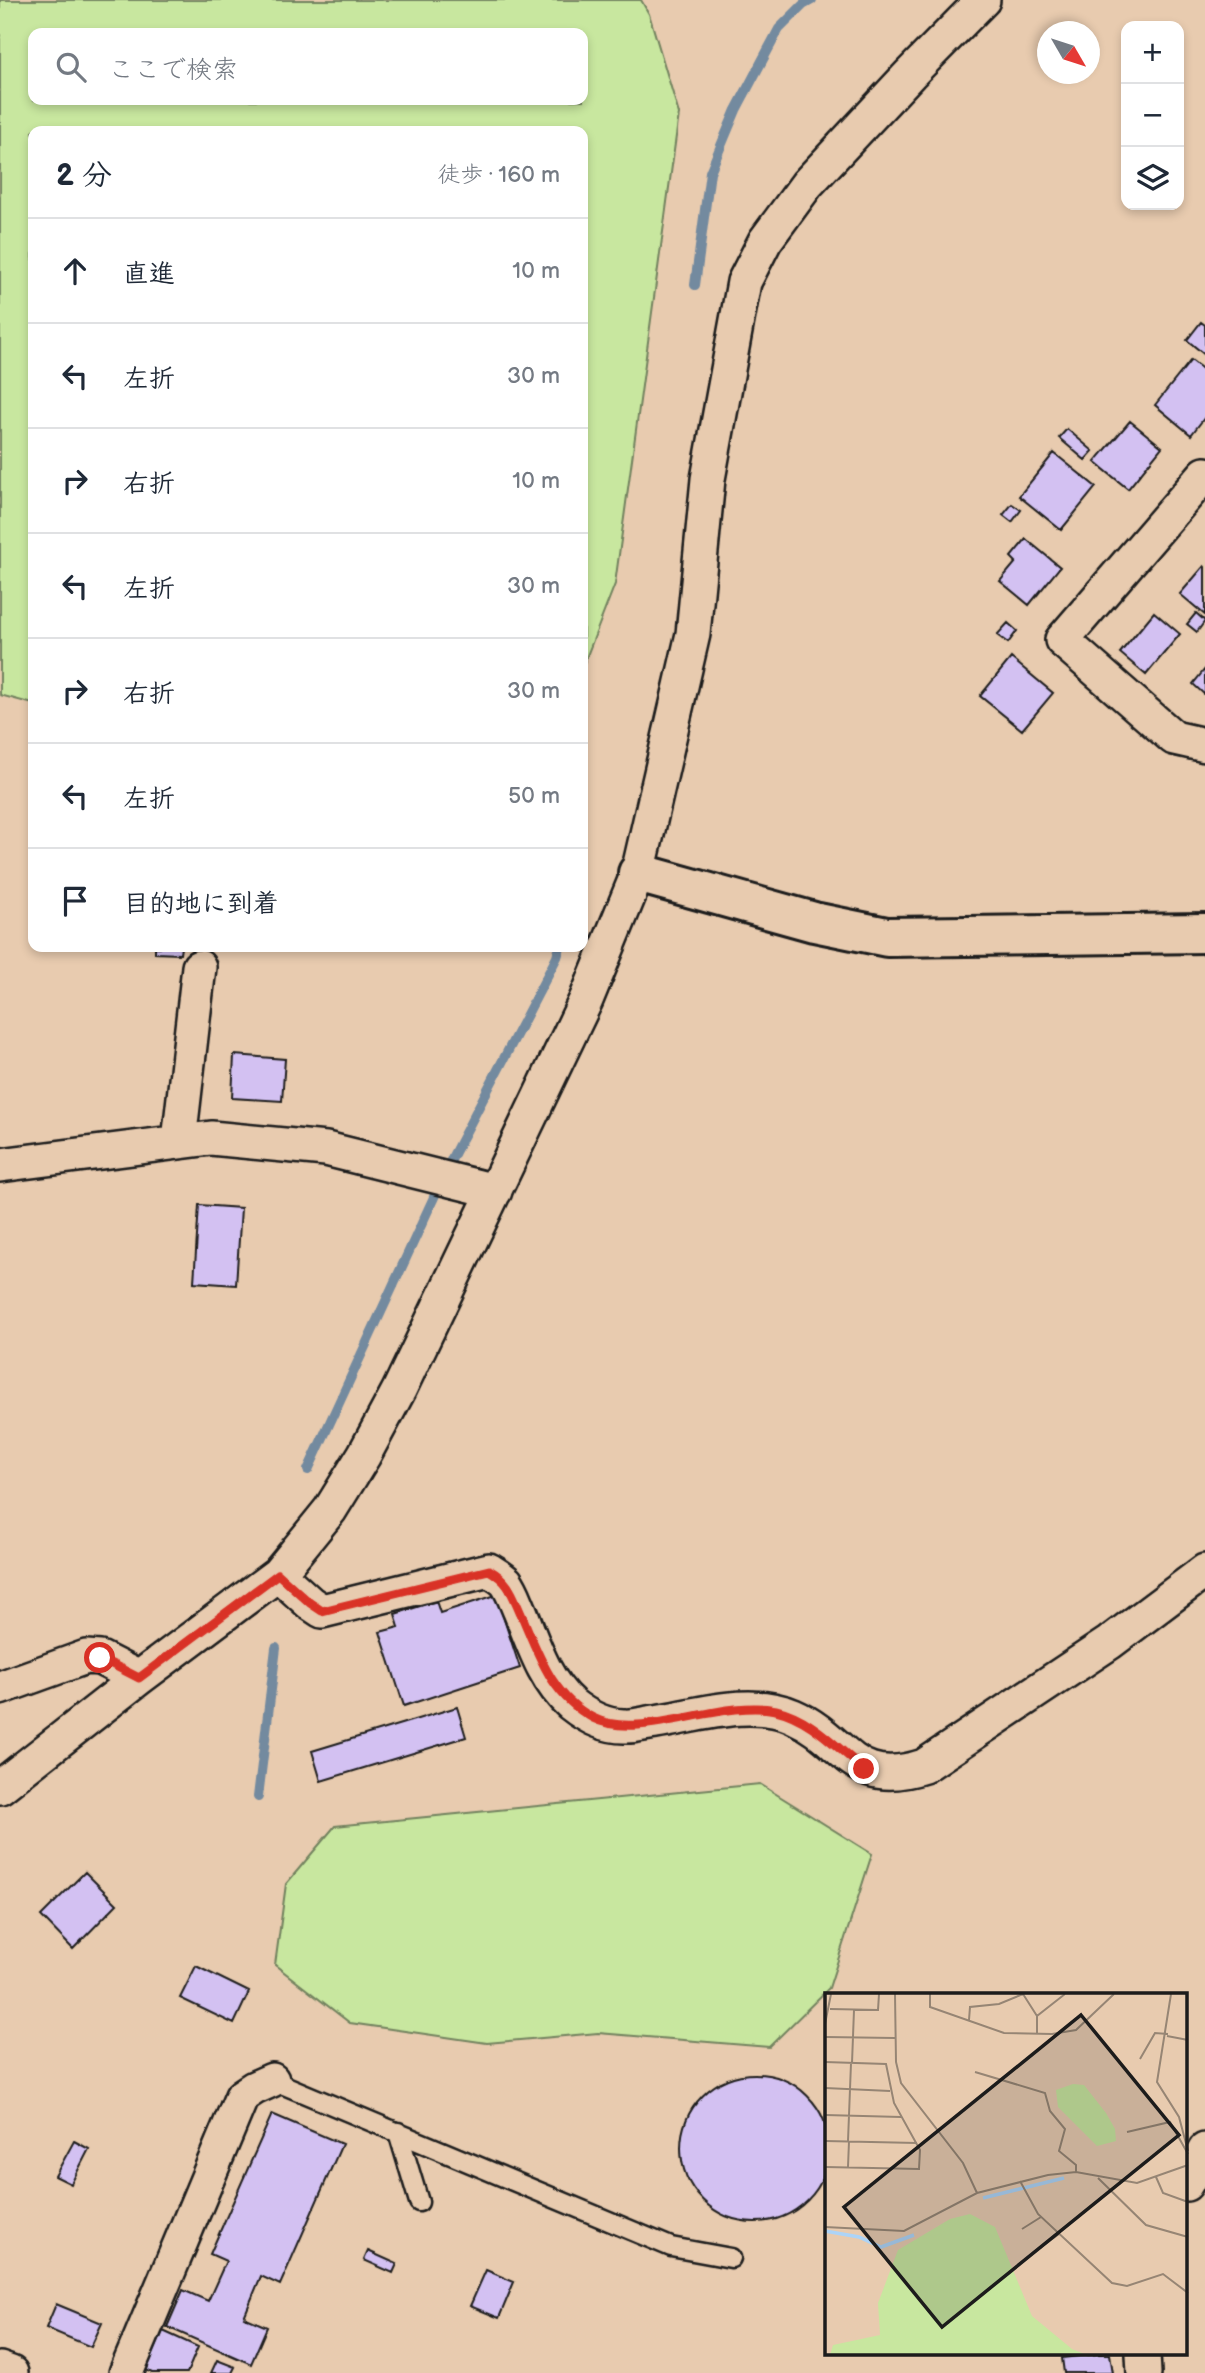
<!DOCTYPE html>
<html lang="ja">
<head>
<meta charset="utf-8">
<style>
  :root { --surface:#fff; --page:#f6f6f7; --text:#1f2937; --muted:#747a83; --line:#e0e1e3 }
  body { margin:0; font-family:"Balsamiq Sans","Klee One",sans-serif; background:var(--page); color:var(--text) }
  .controls { position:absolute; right:21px; top:21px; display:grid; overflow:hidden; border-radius:14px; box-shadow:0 4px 10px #0003 }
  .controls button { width:63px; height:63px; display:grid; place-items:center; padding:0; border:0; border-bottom:2px solid var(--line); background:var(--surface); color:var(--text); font:35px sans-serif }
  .compass { position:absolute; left:1037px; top:21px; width:63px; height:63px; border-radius:50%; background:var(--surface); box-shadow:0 4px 10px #0003; rotate:129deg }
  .stop { position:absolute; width:21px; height:21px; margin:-16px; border:5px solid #d93025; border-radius:50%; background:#fff }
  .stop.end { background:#d93025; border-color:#fff; box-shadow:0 2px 7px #0008 }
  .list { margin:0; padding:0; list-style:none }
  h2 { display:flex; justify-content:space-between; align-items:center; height:91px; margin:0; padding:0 28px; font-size:30px }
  h2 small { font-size:23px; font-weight:400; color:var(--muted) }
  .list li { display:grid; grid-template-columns:46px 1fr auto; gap:21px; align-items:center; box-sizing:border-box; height:105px; padding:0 28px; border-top:2px solid var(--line) }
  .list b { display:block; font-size:26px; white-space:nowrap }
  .list em { font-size:23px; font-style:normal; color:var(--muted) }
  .icon { flex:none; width:38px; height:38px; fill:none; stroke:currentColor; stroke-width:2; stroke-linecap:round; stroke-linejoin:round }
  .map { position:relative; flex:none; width:1205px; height:2373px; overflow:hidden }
  .search { position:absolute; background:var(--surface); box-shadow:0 4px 10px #0003; left:28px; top:28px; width:560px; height:77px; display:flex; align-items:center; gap:18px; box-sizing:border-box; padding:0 24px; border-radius:14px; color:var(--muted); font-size:26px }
  .panel { position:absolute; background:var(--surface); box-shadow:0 4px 10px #0003; left:28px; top:126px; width:560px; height:826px; border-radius:14px }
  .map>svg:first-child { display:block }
  .green { fill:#c8e79f; stroke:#72825e; stroke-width:2; fill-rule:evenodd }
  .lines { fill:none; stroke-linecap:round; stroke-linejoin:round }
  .stream { stroke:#738a9f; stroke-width:10 }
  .building { fill:#d3c1f2; stroke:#1c1c1c; stroke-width:2 }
  .lane-casing { stroke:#1c1c1c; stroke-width:23 }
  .street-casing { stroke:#1c1c1c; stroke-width:38 }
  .secondary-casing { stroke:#1c1c1c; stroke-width:44 }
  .lane { stroke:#e8cbaf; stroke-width:18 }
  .street { stroke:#e8cbaf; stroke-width:33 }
  .secondary { stroke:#e8cbaf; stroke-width:38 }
  .route { stroke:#d93025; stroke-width:9 }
  .inset-river { fill:none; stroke:#add4f7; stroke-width:3.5 }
  .inset-road { fill:none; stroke:#968574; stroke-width:2 }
  .view { fill:#1c1c1c; fill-opacity:0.15; stroke:#1c1c1c; stroke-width:3.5 }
  .inset-edge { fill:none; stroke:#1c1c1c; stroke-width:3.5 }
</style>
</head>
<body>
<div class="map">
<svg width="1205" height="2373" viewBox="0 0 1205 2373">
  <rect width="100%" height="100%" fill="#e8cbaf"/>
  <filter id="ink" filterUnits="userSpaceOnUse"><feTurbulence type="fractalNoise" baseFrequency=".0143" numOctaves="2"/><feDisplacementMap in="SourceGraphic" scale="14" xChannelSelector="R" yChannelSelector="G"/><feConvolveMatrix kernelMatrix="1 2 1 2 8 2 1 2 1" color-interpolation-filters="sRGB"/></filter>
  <g filter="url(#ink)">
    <path class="green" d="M 0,0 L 641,0 L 649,14 L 679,114 L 615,584 L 583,666 L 583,131 L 33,131 L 33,704 L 0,695 ZM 33,33 L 583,33 L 583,100 L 33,100 Z
      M 760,1784 L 872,1854 L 829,1988 L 769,2047 L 598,2033 L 487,2043 L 350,2023 L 275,1965 L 286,1884 L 335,1826 Z"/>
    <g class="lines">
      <path class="stream" d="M 695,285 L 710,172 L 736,110 L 779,29 L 803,5 L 812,0
        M 308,1470 L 453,1156 L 557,957 L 560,947
        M 258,1797 L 276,1648"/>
    </g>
    <path class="building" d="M 1201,322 L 1205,325 L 1205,355 L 1187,340 Z
      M 1191,360 L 1205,371 L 1205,417 L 1191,435 L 1155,405 Z
      M 1130,421 L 1162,447 L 1128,489 L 1095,462 Z
      M 1067,429 L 1093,451 L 1085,460 L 1059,438 Z
      M 1054,453 L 1096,487 L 1061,530 L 1019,496 Z
      M 1012,504 L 1021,510 L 1012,522 L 1003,515 Z
      M 1026,539 L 1060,567 L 1029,605 L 1000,581 L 1016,562 L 1011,557 Z
      M 1204,566 L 1205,567 L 1205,615 L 1180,594 Z
      M 1154,612 L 1180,634 L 1146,675 L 1120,653 Z
      M 1196,613 L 1205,621 L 1197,632 L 1187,624 Z
      M 1008,623 L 1017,631 L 1008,643 L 997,635 Z
      M 1011,658 L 1053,693 L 1022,730 L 980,696 Z
      M 1205,669 L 1205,695 L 1193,684 Z
      M 155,947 L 181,947 L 180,954 L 155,953 Z
      M 234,1055 L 285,1059 L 282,1101 L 232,1098 Z
      M 199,1205 L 241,1208 L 236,1285 L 194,1282 Z
      M 496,1595 L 520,1668 L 404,1706 L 380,1632 L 399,1627 L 395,1614 L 436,1601 L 440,1613 Z
      M 457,1707 L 466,1737 L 321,1781 L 312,1751 Z
      M 85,1872 L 117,1904 L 73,1949 L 41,1916 Z
      M 196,1966 L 249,1992 L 234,2024 L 180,1998 Z
      M681 2148a74 74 0 1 1 148 0a74 74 0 1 1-148 0Z
      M 272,2114 L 342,2144 L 280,2285 L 261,2276 L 244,2317 L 267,2327 L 251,2364 L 167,2327 L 183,2290 L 208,2301 L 226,2261 L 210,2254 Z
      M 74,2141 L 89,2149 L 71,2184 L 55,2176 Z
      M 368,2251 L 397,2264 L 393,2273 L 364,2260 Z
      M 486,2270 L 514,2282 L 499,2318 L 470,2306 Z
      M 56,2304 L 102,2323 L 91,2347 L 46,2328 Z
      M 163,2331 L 198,2347 L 187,2373 L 152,2373 L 146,2370 Z
      M 1097,2354 L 1110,2354 L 1113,2373 L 1064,2373 L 1062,2358 Z
      M 217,2360 L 235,2367 L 232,2373 L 211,2373 Z"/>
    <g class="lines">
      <defs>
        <path id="lane" d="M 272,2080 L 671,2247 L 731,2258
          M 398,2132 L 419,2202"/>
        <path id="street" d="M 1205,474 L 1062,640 L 1174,738 L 1205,745
          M 179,1141 L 199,967
          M 0,1165 L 211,1138 L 326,1149 L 495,1191
          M 278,1574 L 310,1603 L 322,1611 L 489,1570 C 495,1574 501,1577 506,1582 C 512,1590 516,1602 520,1611 C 533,1643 544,1680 571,1704 C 586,1716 605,1726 624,1726 C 634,1727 646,1723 656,1722 C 699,1715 751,1698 793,1716 C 848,1740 851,1790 924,1766 L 1109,1643 L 1205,1571
          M 0,1688 L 86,1657 L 100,1658 L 139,1678
          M 0,1787 L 139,1678 L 278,1574 L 330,1510 L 364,1455 L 399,1390 L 586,1000 L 638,873 L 693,634 L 708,479 L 744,282 L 765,241 L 807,184 L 910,74 L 983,0
          M 1186,2184 L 1205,2150
          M 1143,2354 L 1144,2373
          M 0,2369 L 11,2373
          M 126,2373 L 242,2096 L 254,2088 L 272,2080"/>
        <path id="secondary" d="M 638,873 L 814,922 L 887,937 L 1205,933"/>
      </defs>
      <use href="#lane" class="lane-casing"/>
      <use href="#street" class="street-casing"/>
      <use href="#secondary" class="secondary-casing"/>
      <use href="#lane" class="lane"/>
      <use href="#street" class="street"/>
      <use href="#secondary" class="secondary"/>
    </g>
  </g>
  <g class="lines" filter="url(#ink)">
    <path class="route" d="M 100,1658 L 139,1678 L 278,1574 L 310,1603 L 322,1611 L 489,1570 C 510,1582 512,1594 522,1616 C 539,1656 552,1696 593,1718 C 640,1742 722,1698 776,1710 C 811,1718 837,1748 864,1769"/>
  </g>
  <g transform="translate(825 1993)">
    <rect width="362" height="362" fill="#e8cbaf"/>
    <path d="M 248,91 L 259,92 L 281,120 L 290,136 L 291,148 L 272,153 L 233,114 L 231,97 ZM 145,221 L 170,234 L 207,323 L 247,356 L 262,362 L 5,362 L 8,352 L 55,342 L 53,310 L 73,257 L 125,226 Z" fill="#c8e79f"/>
    <path class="inset-river" d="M 158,205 L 239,185M 0,238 L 34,244 L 56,254 L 89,242"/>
    <path class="inset-road" d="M 70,1 L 71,69 L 76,90 L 138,170 L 152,200M 105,1 L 105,14 L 179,40 L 227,41 L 251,37 L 289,1M 198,1 L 212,23M 346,1 L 332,89 L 354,124 L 363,158M 5,16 L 53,17 L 54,1M 144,27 L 145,14 L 174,11 L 198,1M 0,31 L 6,1M 212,41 L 212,23 L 240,1M 342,43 L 363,47M 0,44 L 70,45M 315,66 L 330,40 L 343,41M 0,69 L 61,71 L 69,110 L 95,157 L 94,176 L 0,174M 27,70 L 29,17M 150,79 L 220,100 L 225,118 L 240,136 L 234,158 L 251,172 L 251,179M 0,95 L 65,98M 0,122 L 76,124M 302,139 L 345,129 L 363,161M 0,148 L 92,150M 23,148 L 26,70M 23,174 L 24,148M 331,184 L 338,200 L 363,209M 273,185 L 321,232 L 363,244M 195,188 L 213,221 L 287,290 L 302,293 L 338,281 L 363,300M 0,234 L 79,238 L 152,200 L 223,182 L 251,179 L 312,190 L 363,172M 197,236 L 216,224M 215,255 L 234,241"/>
    <path class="view" d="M 256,22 L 354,142 L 117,334 L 19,214 Z"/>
    <rect width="362" height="362" class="inset-edge"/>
  </g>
</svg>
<div class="controls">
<button>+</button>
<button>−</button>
<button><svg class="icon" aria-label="layers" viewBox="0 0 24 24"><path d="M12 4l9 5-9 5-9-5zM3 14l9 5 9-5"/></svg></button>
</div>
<svg class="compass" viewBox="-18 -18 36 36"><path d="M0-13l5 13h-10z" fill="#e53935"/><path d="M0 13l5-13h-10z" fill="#747a83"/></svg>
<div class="stop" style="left:100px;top:1658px"></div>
<div class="stop end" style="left:864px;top:1769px"></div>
<div class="search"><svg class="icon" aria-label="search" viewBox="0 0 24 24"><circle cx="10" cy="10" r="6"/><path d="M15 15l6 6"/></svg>ここで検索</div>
<section class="panel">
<h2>2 分<small>徒歩 · 160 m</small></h2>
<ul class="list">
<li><svg class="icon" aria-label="ahead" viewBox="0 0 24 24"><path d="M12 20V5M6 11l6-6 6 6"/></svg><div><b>直進</b></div><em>10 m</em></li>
<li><svg class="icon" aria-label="left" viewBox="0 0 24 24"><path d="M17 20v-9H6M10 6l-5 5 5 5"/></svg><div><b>左折</b></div><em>30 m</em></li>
<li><svg class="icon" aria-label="right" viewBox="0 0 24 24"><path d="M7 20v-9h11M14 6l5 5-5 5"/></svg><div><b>右折</b></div><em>10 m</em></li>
<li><svg class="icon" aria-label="left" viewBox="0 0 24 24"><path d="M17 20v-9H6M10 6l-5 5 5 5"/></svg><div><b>左折</b></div><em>30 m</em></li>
<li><svg class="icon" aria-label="right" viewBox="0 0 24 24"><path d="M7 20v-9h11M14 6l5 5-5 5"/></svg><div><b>右折</b></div><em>30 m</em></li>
<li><svg class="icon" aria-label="left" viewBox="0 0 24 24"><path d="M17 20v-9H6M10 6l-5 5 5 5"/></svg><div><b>左折</b></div><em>50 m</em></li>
<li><svg class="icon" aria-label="arrive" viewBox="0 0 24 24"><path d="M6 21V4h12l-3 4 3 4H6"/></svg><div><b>目的地に到着</b></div></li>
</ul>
</section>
</div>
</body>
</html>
